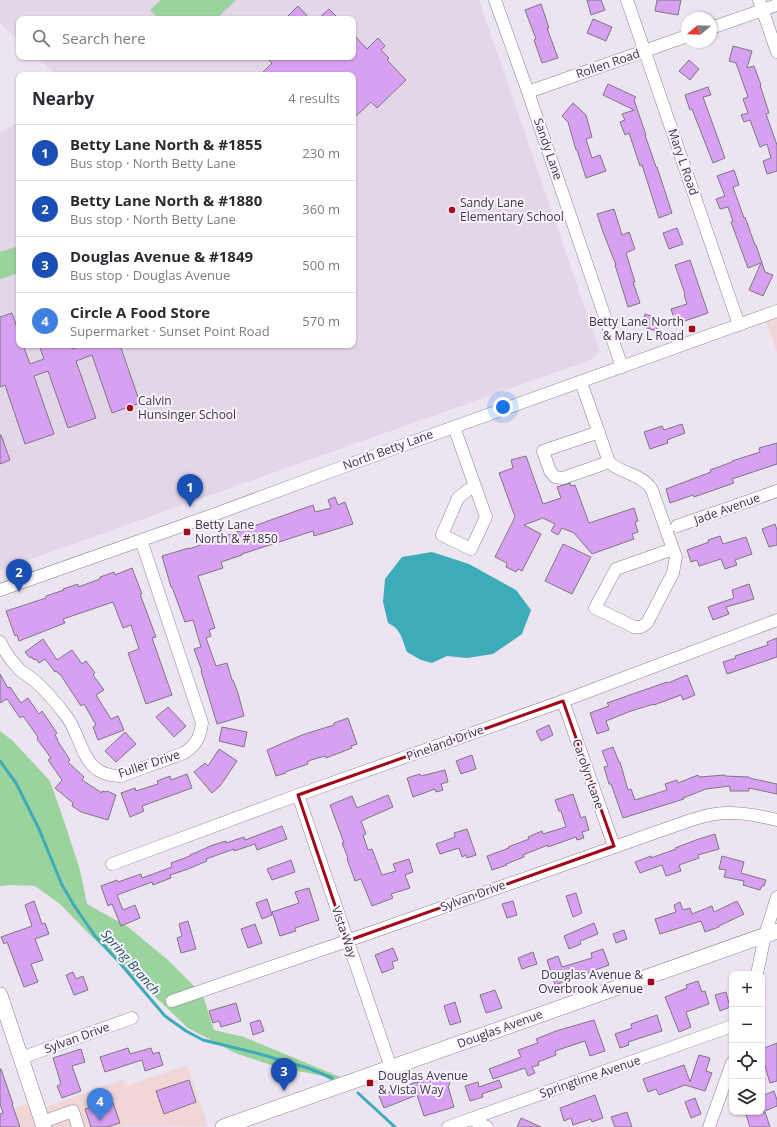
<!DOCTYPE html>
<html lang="en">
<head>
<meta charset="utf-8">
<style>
  :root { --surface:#fff; --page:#f2f2f3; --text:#2b2b33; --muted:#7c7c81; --line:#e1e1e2; --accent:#a3081a }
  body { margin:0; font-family:"Open Sans",sans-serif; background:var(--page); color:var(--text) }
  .controls { position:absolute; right:12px; bottom:12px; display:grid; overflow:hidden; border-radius:8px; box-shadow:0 1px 3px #0004 }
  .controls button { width:36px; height:36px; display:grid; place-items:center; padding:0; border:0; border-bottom:1px solid var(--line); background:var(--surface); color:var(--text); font:20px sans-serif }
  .compass { position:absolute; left:681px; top:12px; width:36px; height:36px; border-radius:50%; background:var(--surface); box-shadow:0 1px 3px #0004; rotate:251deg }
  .you { position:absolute; left:503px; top:407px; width:14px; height:14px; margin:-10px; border:3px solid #fff; border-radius:50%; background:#1a73e8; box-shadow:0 0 0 6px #1a73e833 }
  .badge { display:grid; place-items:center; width:26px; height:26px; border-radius:50%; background:var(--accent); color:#fff; font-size:13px; font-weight:700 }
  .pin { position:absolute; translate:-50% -33px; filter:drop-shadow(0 1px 2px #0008) }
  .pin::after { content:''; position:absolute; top:21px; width:14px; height:12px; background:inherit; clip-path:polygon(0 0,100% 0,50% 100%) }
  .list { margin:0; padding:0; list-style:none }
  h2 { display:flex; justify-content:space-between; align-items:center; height:52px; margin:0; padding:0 16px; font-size:17px }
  h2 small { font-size:13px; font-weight:400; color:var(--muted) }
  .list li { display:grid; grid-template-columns:26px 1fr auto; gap:12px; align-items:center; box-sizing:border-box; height:56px; padding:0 16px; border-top:1px solid var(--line) }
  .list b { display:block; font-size:15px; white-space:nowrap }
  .list p { margin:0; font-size:13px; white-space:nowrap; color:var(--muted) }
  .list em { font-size:13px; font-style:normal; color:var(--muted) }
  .icon { flex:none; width:22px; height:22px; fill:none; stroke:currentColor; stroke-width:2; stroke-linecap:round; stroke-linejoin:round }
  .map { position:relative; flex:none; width:777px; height:1127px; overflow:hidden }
  .search { position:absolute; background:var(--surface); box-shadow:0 1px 3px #0004; left:16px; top:16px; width:340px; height:44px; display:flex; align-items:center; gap:10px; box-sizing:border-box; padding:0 14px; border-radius:8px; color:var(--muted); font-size:15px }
  .panel { position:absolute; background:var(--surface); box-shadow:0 1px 3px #0004; left:16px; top:72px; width:340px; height:276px; border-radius:8px }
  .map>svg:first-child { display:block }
  .commercial { fill:#f1d6d8 }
  .built { fill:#e2d6e8 }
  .green { fill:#9ad39d }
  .water { fill:#3dacb9 }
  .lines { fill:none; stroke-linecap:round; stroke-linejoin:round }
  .stream { stroke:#3dacb9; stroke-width:3 }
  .building { fill:#d7a0f0; stroke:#7e7782 }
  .minor-casing { stroke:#89818c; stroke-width:13 }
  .major-casing { stroke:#89818c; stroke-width:16 }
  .minor { stroke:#fff; stroke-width:12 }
  .major { stroke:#fff; stroke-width:15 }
  .marked { fill:none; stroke:#a3081a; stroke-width:3; stroke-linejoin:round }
  .poi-dot { fill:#a3081a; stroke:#f9f1fd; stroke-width:1.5 }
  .labels { text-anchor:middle; stroke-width:4; stroke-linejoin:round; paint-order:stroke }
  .street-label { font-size:12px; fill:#3c393e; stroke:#f9f1fd }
  .poi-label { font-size:12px; fill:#3c393e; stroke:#f9f1fd; text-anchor:start }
  .water-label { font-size:13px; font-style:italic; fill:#19575e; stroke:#f9f1fd }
</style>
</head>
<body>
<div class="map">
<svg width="777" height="1127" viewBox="0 0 777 1127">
  <rect width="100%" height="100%" fill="#ece4f0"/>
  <path class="commercial" d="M 777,317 L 777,352 L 766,321 Z
    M 187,1065 L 208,1126 L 50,1127 L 44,1108 L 123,1079 L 126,1086 Z
    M 30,1102 L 38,1127 L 0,1127 L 0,1115 Z"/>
  <path class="built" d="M 0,0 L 479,0 L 600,352 L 590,360 L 0,570 L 0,132 L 19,122 L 19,345 L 353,345 L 353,75 L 57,75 L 37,57 L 353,57 L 353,19 L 19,19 L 19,40 L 0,23 Z"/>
  <path class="green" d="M 161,0 L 236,0 L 216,19 L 159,19 L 150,10 Z
    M 19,246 L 19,273 L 0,279 L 0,252 Z
    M 0,731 L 13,741 L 50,781 L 62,815 L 80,870 L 87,904 L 128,927 L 168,960 L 196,988 L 165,998 L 168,1007 L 203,996 L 214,1030 L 244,1037 L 345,1079 L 334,1083 L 324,1076 L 277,1067 L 235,1053 L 188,1028 L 90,935 L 60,904 L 35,886 L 11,885 L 0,886 Z"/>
  <path class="water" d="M 432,552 L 469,564 L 516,590 L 531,610 L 522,634 L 493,654 L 467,658 L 447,656 L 432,663 L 421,660 L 407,652 C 402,639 401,629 388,623 L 383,602 L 385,579 L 402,557 Z"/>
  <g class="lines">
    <path class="stream" d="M 0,761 L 16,783 L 39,829 L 62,885 L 75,907 L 95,936 L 119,962 L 165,1016 L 186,1031 L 203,1040 L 256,1053 L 308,1068 L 332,1078
      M 358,1093 L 395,1127"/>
  </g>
  <path class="building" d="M 587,0 L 601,0 L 605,10 L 591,15 Z
    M 657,0 L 681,0 L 678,15 L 655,11 Z
    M 541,4 L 549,28 L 547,28 L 558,58 L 542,63 L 534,40 L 536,39 L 525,10 Z
    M 298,6 L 310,19 L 285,19 Z
    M 329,9 L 339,19 L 318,19 Z
    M 593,19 L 612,27 L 606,41 L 587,33 Z
    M 353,34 L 367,49 L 378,38 L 385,46 L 381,50 L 389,58 L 387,60 L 406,80 L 377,108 L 371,102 L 353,119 L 353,75 L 260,75 L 272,63 L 266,57 L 353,57 Z
    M 733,46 L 752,51 L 747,68 L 754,66 L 761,85 L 760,85 L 769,113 L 766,114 L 777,145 L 777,171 L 767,174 L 763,161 L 771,158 L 767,144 L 760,147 L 750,120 L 744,122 L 741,115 L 748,113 L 743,99 L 748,97 L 736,63 L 729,61 Z
    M 689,60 L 699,69 L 690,80 L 679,71 Z
    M 608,84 L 636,97 L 634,100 L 646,135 L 645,135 L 656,167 L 657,167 L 672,213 L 659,218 L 642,165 L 640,166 L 629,133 L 625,135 L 620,122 L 625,120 L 622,114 L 634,110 L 603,95 Z
    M 708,87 L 711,95 L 703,97 L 725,158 L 713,163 L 692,109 L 690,110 L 685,95 Z
    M 573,103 L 586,115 L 592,137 L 586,139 L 592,158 L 600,155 L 606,171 L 586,178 L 577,150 L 576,150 L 568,122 L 562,116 Z
    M 734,170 L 739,185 L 733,187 L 744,218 L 745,217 L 755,245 L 756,245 L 765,272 L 773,275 L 763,296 L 749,290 L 761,263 L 748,268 L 731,222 L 733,221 L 728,207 L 720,209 L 716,199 L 725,196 L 717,176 Z
    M 614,209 L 622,235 L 629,232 L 635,249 L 626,253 L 635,282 L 633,282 L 640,303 L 628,307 L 615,265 L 616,265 L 603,232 L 597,214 Z
    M 677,228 L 683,244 L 669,249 L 663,233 Z
    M 690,260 L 708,313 L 676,324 L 671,309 L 687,304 L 684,295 L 685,294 L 675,265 Z
    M 12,313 L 19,333 L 19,345 L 23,345 L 30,364 L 44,359 L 39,345 L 71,345 L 72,349 L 84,345 L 120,345 L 140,403 L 112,413 L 92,355 L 76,361 L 96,418 L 68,428 L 48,371 L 34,376 L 54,434 L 25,444 L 5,385 L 0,387 L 0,317 Z
    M 645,314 L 660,319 L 656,331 L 641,326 Z
    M 682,424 L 685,433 L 667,440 L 668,443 L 650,449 L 644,432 L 662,426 L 664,430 Z
    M 0,435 L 1,435 L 10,460 L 0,464 Z
    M 777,443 L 777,464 L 732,479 L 734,483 L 694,497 L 693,495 L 670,503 L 666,489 L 711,472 L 710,470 L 732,462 L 732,461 L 760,452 L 759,448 Z
    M 526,456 L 543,504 L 561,498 L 557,487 L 570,483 L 571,486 L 575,485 L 589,523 L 634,508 L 638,521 L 635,522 L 638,532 L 632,534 L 634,539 L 592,554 L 574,533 L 562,528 L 558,535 L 551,531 L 555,524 L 543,518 L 524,525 L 541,534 L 522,571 L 518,569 L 516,572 L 506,567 L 507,563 L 495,557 L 515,517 L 499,473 L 513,468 L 511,460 Z
    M 335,497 L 338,505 L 345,502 L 353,524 L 314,536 L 313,531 L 242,554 L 242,555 L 221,562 L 223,568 L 198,576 L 215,628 L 209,630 L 211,636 L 206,638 L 216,666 L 227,663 L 232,680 L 233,680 L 238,693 L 244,716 L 217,724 L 201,671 L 202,671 L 194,649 L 201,647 L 193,620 L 185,622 L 172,587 L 171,587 L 162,556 L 189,548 L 189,549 L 313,505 L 315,512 L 331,508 L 328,500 Z
    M 775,524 L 777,530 L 777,545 L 769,547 L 762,529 Z
    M 720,536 L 723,544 L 746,537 L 752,554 L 735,560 L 737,565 L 725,569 L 721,559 L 699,566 L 697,560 L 691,562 L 687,550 L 709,542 L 708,540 Z
    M 563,544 L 591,557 L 572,594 L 545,581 Z
    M 132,568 L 142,594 L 140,594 L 156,637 L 152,638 L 172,695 L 146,704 L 128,653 L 139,649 L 131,625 L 123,628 L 113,602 L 63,619 L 65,623 L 19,641 L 17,635 L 15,636 L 6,611 L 46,598 L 46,596 L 64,590 L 63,589 L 78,584 L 78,587 L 100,579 L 100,577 L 114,572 L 115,575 Z
    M 749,584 L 754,599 L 726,607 L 729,614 L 713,620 L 708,607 L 734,598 L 732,590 Z
    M 777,638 L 777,657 L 727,674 L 723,662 L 736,658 L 735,656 L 768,645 L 767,642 Z
    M 43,639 L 57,660 L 72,650 L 82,664 L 86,661 L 95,673 L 93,675 L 104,690 L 96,695 L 111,719 L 118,716 L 124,730 L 98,740 L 93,727 L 96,725 L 84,704 L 81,706 L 60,674 L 59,674 L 56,671 L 55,672 L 45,659 L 39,663 L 36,659 L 34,660 L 32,657 L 30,658 L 25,652 Z
    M 0,674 L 8,688 L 10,687 L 21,703 L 28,698 L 39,714 L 42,711 L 57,733 L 55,735 L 58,740 L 57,740 L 70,760 L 68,762 L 84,777 L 82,780 L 102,793 L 102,791 L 106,792 L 107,791 L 116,795 L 108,820 L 81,812 L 72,806 L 73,803 L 55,788 L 62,780 L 48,760 L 51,758 L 37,739 L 38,737 L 23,716 L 20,718 L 7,699 L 0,703 Z
    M 687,675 L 695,695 L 683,700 L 681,695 L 654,705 L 654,704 L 631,711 L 606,721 L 609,730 L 597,734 L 590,713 L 609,706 L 607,703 L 667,682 L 668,683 Z
    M 168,707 L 186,726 L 174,737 L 156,717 Z
    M 348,718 L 357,744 L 351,746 L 352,748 L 326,758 L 325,756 L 311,760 L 307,762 L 308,764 L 285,772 L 286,773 L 276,776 L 267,750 L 302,735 L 334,725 L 334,723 Z
    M 549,725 L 553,735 L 541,741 L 536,731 Z
    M 222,727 L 247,732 L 244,747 L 219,741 Z
    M 125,732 L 136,744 L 116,762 L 105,751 Z
    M 613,747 L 619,762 L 620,762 L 628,790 L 631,789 L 635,800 L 667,790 L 665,784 L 677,780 L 678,783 L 698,775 L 699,777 L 725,775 L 725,776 L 749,777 L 749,778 L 777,784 L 777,794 L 749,788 L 749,791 L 730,791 L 730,786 L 706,789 L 683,798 L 684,799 L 623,818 L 611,784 L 609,784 L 604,767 L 608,766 L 602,751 Z
    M 219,749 L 237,761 L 220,786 L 212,793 L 194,772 L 205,763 L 208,766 Z
    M 472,755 L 476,769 L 461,774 L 456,761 Z
    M 445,770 L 448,782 L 441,784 L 443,790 L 436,792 L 435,789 L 413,797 L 407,778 L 420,774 L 421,776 Z
    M 187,774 L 192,788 L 142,806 L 144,811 L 130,817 L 121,793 L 135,788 L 136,791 L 158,784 L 157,781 L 170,776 L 171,780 Z
    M 573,794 L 581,818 L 585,816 L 589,830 L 582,832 L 584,838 L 577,840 L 576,837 L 548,847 L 548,845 L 523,855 L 524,857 L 506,864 L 507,865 L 492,870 L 487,856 L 509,848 L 508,847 L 529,839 L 528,837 L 542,831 L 543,834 L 566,827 L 561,811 L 559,811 L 555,800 Z
    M 388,795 L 393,807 L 361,821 L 366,834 L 363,835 L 368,850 L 372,849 L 382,875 L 396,871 L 393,864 L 409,859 L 413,872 L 405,875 L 410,888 L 391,894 L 393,898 L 372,906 L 361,879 L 355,881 L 347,859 L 348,858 L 342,843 L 344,843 L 330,805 L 352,796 L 357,808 Z
    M 282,826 L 287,839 L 257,850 L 255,844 L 234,851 L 234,849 L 206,859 L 207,861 L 188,869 L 170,875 L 171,878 L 153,885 L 152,882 L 117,895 L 123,910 L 135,905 L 140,918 L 121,926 L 112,904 L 108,906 L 101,886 L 117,880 L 118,882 L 141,874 L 142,878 L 172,867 L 171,863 L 190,856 L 190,855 L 213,845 L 226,841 L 226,843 L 244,837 L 245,840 Z
    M 467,829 L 476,855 L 467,858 L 466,855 L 462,857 L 459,848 L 440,854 L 436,844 L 455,837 L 454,833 Z
    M 715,834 L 719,849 L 698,855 L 699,858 L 679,865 L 681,871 L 666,876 L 662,865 L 640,873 L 635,862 L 651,856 L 651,858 L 676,849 L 675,848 L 696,840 Z
    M 722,856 L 744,862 L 741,873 L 766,880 L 764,886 L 762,886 L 760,890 L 743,885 L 744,881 L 724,877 L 726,870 L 719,869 Z
    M 291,860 L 295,872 L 272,880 L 267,869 Z
    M 309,888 L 319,920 L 295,928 L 296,931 L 280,936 L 272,912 L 299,903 L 295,892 Z
    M 576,893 L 582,913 L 573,917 L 566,896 Z
    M 267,899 L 272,915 L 262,919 L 256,903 Z
    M 34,901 L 42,924 L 45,923 L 49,934 L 35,939 L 43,960 L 31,964 L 38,982 L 24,987 L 7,942 L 4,944 L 1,937 L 32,926 L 25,905 Z
    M 513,901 L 517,915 L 507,918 L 502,904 Z
    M 737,901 L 744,914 L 719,926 L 719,927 L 705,932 L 701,921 L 660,934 L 655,919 L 676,912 L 674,905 L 680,902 L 683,910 L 690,908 L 692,914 L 712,906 L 714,912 Z
    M 188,921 L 196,949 L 181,953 L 177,938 L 182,936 L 179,924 Z
    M 594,923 L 598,934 L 580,941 L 581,944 L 569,949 L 564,936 Z
    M 255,924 L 262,943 L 248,948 L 241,929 Z
    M 624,930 L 627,939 L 616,943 L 613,934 Z
    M 393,948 L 398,960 L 392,962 L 394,968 L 382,973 L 375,955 Z
    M 603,949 L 609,965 L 555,985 L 547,960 L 558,956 L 562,967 L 592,958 L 591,953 Z
    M 533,952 L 537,964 L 522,969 L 518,958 Z
    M 73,972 L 76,979 L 83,976 L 88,990 L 74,995 L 66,975 Z
    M 698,981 L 702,992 L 705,991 L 709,1004 L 686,1012 L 691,1027 L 679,1032 L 665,997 L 687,988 L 686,985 Z
    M 495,990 L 502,1008 L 486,1013 L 480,995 Z
    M 726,992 L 730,1007 L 720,1011 L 715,995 Z
    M 455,1002 L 461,1022 L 450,1025 L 444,1006 Z
    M 236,1003 L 241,1021 L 221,1027 L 219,1021 L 213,1023 L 209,1011 Z
    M 657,1015 L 662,1031 L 628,1042 L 629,1045 L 620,1048 L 615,1034 L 632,1028 L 631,1024 Z
    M 260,1020 L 264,1031 L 253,1035 L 250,1023 Z
    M 594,1020 L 605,1051 L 590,1056 L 585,1041 L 555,1051 L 556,1055 L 538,1062 L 539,1065 L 532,1067 L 535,1073 L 528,1076 L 525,1068 L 493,1079 L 489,1069 L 521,1057 L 518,1050 L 538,1043 L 536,1039 L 556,1031 Z
    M 777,1043 L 777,1081 L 770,1083 L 765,1066 L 762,1067 L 762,1049 Z
    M 128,1048 L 130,1054 L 151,1048 L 153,1054 L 159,1052 L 163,1065 L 145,1071 L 142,1060 L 105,1072 L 100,1057 Z
    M 81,1049 L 85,1062 L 72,1066 L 81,1091 L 62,1098 L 57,1086 L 61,1084 L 53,1058 Z
    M 699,1055 L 710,1058 L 706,1071 L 712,1073 L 705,1091 L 685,1085 L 659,1095 L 656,1089 L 648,1092 L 643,1079 L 684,1065 L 690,1082 Z
    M 0,1069 L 1,1069 L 13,1104 L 12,1104 L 20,1127 L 0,1127 L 0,1114 L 3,1113 L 0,1104 Z
    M 445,1072 L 450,1084 L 448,1086 L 454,1107 L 424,1116 L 417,1095 L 384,1108 L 379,1096 L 416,1082 L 416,1083 Z
    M 189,1080 L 196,1102 L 164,1114 L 156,1091 Z
    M 499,1080 L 502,1087 L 482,1094 L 483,1097 L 470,1101 L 465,1086 L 478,1082 L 479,1087 Z
    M 774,1091 L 777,1100 L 777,1106 L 762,1112 L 765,1112 L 770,1127 L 750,1127 L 745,1112 L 762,1112 L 762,1096 Z
    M 595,1095 L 603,1118 L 592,1122 L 591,1119 L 573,1125 L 571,1118 L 564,1121 L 560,1108 Z
    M 695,1098 L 701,1114 L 691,1118 L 685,1102 Z
    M 112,1100 L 120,1123 L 107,1127 L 91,1127 L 85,1109 Z
    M 627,1112 L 632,1127 L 615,1127 L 611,1117 Z
    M 521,1118 L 541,1127 L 517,1127 Z"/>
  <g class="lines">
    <defs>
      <path id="minor" d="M 495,0 L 528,92 L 622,367
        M 627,0 L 739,325
        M 759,0 L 777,52
        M 711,28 L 777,5
        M 528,92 L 687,36
        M 581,382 L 609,462 C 621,474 643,474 652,490 L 673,549 L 676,557 L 673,573 L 647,623 L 641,627 L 634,627 L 595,608 L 616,569 L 673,549
        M 454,427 L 486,517 L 471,549 L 442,535 L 458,498 L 468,490 L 475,487
        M 599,432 L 543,451 L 550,471 L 555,477 L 563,478 L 609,462
        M 677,526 L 777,491
        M 0,590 L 221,512 L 337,469 L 777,311
        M 0,642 C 5,652 12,662 20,670 C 25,674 32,678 37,683 C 48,693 58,705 67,717 C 78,732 81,754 93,766 C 101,774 110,776 121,776 L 184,753 C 196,745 200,738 202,723 L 141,540
        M 563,701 L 614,846
        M 298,795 L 391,1068
        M 112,864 L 298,795 L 563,701 L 777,620
        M 757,974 L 765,935 L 777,897
        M 172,1001 L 347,941 L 691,820 C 699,818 707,815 715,814 C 735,811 757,815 777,820
        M 21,1058 L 132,1018
        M 471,1119 L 487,1127
        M 42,1122 L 73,1111 L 78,1127
        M 448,1127 L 732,1026
        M 709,1127 L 732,1063"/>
      <path id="major" d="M 0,995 L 44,1127
        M 223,1127 L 777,931"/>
    </defs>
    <use href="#minor" class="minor-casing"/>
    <use href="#major" class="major-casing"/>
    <use href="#minor" class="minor"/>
    <use href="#major" class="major"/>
  </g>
  <path class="marked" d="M 563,701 L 614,846 L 347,941 L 298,795 Z"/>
  <g class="poi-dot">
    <circle cx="452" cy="210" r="4"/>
    <rect x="688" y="325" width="8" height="8" rx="2"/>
    <circle cx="130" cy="408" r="4"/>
    <rect x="183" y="528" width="8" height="8" rx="2"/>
    <rect x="647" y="978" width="8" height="8" rx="2"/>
    <rect x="366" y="1079" width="8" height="8" rx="2"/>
  </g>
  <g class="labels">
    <g class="street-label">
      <text transform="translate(608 64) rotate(-19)" y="4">Rollen Road</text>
      <text transform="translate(548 149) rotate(71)" y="4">Sandy Lane</text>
      <text transform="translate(683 162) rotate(71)" y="4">Mary L Road</text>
      <text transform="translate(388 450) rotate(-20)" y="4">North Betty Lane</text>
      <text transform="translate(727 509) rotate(-20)" y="4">Jade Avenue</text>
      <text transform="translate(445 743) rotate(-20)" y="4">Pineland Drive</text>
      <text transform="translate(149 764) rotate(-18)" y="4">Fuller Drive</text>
      <text transform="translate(588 774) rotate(71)" y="4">Carolyn Lane</text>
      <text transform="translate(473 896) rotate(-20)" y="4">Sylvan Drive</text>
      <text transform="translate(344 932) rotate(71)" y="4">Vista Way</text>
      <text transform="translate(500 1029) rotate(-20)" y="4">Douglas Avenue</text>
      <text transform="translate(77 1038) rotate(-20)" y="4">Sylvan Drive</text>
      <text transform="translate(590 1077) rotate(-19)" y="4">Springtime Avenue</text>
    </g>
    <g class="poi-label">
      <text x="460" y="207">Sandy Lane<tspan x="460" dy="14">Elementary School</tspan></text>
      <text x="684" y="326" text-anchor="end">Betty Lane North<tspan x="684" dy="14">&amp; Mary L Road</tspan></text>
      <text x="138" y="405">Calvin<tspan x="138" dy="14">Hunsinger School</tspan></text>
      <text x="195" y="529">Betty Lane<tspan x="195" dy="14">North &amp; #1850</tspan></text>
      <text x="643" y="979" text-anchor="end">Douglas Avenue &amp;<tspan x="643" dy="14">Overbrook Avenue</tspan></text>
      <text x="378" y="1080">Douglas Avenue<tspan x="378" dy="14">&amp; Vista Way</tspan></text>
    </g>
    <g class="water-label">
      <text transform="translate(131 962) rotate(49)" y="5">Spring Branch</text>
    </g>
  </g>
</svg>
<div class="controls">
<button>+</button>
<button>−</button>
<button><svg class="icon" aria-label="locate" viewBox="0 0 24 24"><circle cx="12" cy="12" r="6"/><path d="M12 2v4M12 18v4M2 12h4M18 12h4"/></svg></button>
<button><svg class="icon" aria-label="layers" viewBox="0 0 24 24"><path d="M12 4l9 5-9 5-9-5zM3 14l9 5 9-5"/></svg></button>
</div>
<svg class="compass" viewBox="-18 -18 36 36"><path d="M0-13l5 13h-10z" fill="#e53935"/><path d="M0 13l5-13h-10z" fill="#7c7c81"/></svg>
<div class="you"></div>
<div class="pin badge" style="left:190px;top:507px;background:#1a4fb4">1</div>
<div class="pin badge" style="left:19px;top:592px;background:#1a4fb4">2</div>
<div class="pin badge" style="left:284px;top:1091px;background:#1a4fb4">3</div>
<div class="pin badge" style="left:100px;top:1121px;background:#3f7fe0">4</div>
<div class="search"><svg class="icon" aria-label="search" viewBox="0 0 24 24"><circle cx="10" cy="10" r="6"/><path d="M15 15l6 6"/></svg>Search here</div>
<section class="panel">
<h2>Nearby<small>4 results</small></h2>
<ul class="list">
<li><span class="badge" style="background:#1a4fb4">1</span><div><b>Betty Lane North &amp; #1855</b><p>Bus stop · North Betty Lane</p></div><em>230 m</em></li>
<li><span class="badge" style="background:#1a4fb4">2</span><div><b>Betty Lane North &amp; #1880</b><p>Bus stop · North Betty Lane</p></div><em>360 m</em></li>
<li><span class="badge" style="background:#1a4fb4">3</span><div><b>Douglas Avenue &amp; #1849</b><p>Bus stop · Douglas Avenue</p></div><em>500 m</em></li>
<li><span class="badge" style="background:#3f7fe0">4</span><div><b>Circle A Food Store</b><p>Supermarket · Sunset Point Road</p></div><em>570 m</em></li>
</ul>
</section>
</div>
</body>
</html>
